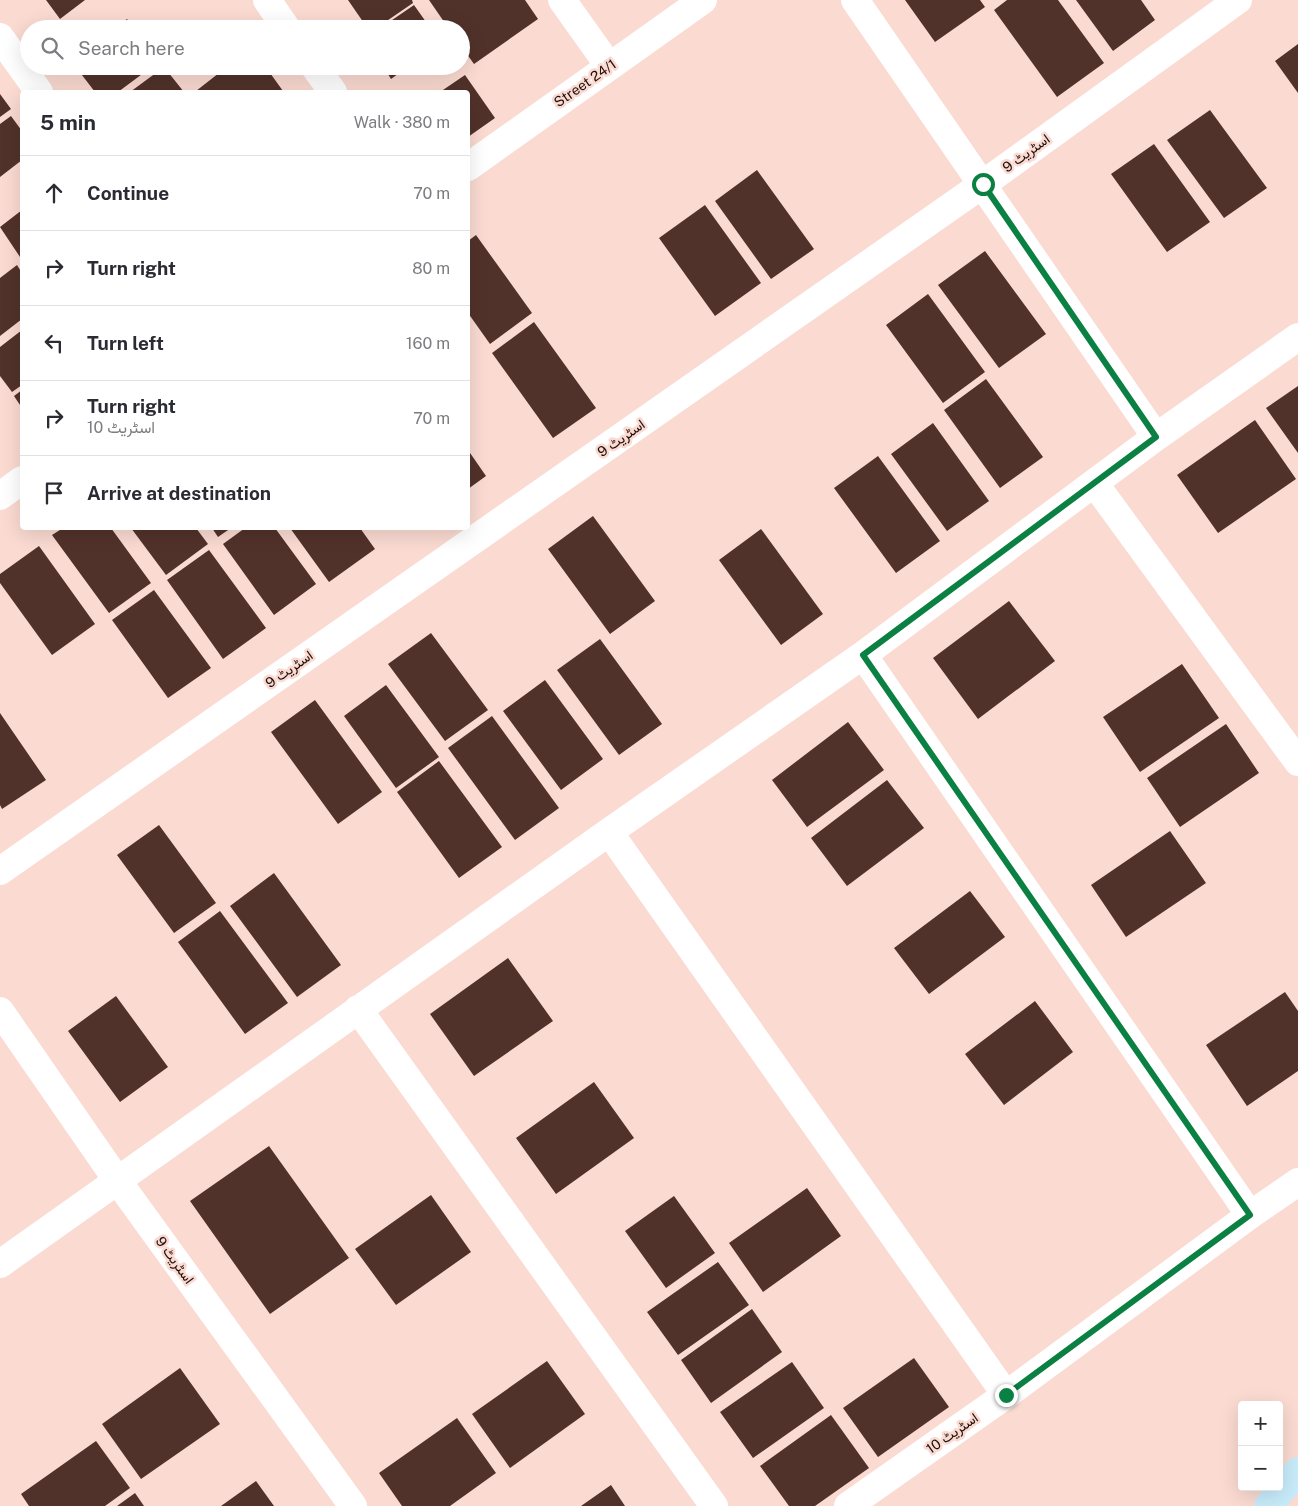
<!DOCTYPE html>
<html lang="en">
<head>
<meta charset="utf-8">
<style>
  :root { --surface:#fff; --page:#f2f2f3; --text:#2b2b33; --muted:#7c7c81; --line:#e1e1e2 }
  body { margin:0; font-family:"Public Sans",Vazirmatn,sans-serif; background:var(--page); color:var(--text) }
  .controls { position:absolute; right:15px; bottom:15px; display:grid; overflow:hidden; border-radius:5px; box-shadow:0 5px 20px #0002 }
  .controls button { width:45px; height:45px; display:grid; place-items:center; padding:0; border:0; border-bottom:1px solid var(--line); background:var(--surface); color:var(--text); font:25px sans-serif }
  .stop { position:absolute; width:15px; height:15px; margin:-11px; border:4px solid #0b8043; border-radius:50%; background:#fff }
  .stop.end { background:#0b8043; border-color:#fff; box-shadow:0 1px 5px #0008 }
  .list { margin:0; padding:0; list-style:none }
  h2 { display:flex; justify-content:space-between; align-items:center; height:65px; margin:0; padding:0 20px; font-size:21px }
  h2 small { font-size:16px; font-weight:400; color:var(--muted) }
  .list li { display:grid; grid-template-columns:32px 1fr auto; gap:15px; align-items:center; box-sizing:border-box; height:75px; padding:0 20px; border-top:1px solid var(--line) }
  .list b { display:block; font-size:19px; white-space:nowrap }
  .list p { margin:0; font-size:16px; white-space:nowrap; color:var(--muted) }
  .list em { font-size:16px; font-style:normal; color:var(--muted) }
  .icon { flex:none; width:28px; height:28px; fill:none; stroke:currentColor; stroke-width:2; stroke-linecap:round; stroke-linejoin:round }
  .map { position:relative; flex:none; width:1298px; height:1506px; overflow:hidden }
  .search { position:absolute; background:var(--surface); box-shadow:0 5px 20px #0002; left:20px; top:20px; width:450px; height:55px; display:flex; align-items:center; gap:12px; box-sizing:border-box; padding:0 18px; border-radius:28px; color:var(--muted); font-size:19px }
  .panel { position:absolute; background:var(--surface); box-shadow:0 5px 20px #0002; left:20px; top:90px; width:450px; height:440px; border-radius:5px }
  .map>svg:first-child { display:block }
  .building { fill:#51322a }
  .lines { fill:none; stroke-linecap:round; stroke-linejoin:round }
  .minor { stroke:#fff; stroke-width:28 }
  .major { stroke:#c7ebfa; stroke-width:28 }
  .route { stroke:#0b8043; stroke-width:6 }
  .labels { text-anchor:middle; stroke-width:5; stroke-linejoin:round; paint-order:stroke }
  .street-label { font-size:14px; fill:#1d100c; stroke:#fadad1 }
</style>
</head>
<body>
<div class="map">
<svg width="1298" height="1506" viewBox="0 0 1298 1506">
  <rect width="100%" height="100%" fill="#fadad1"/>
  <path class="building" d="M 46,0 L 85,0 L 60,19 Z
    M 348,0 L 412,0 L 413,3 L 375,29 L 368,29 Z
    M 429,0 L 525,0 L 538,19 L 474,64 L 461,46 L 461,29 L 449,29 Z
    M 905,0 L 980,0 L 985,7 L 935,42 Z
    M 1007,0 L 1058,0 L 1104,63 L 1057,97 L 994,10 Z
    M 1076,0 L 1141,0 L 1155,20 L 1113,51 Z
    M 414,5 L 431,29 L 379,29 Z
    M 127,19 L 135,29 L 114,29 Z
    M 1298,44 L 1298,93 L 1275,61 Z
    M 75,66 L 153,66 L 118,92 L 95,92 Z
    M 228,66 L 265,66 L 283,91 L 280,92 L 197,92 L 196,91 Z
    M 383,66 L 409,66 L 391,79 Z
    M 164,67 L 184,92 L 130,92 Z
    M 465,75 L 495,118 L 468,137 L 468,92 L 440,92 Z
    M 0,94 L 11,109 L 0,117 Z
    M 1210,110 L 1267,188 L 1224,218 L 1167,140 Z
    M 11,116 L 22,131 L 22,160 L 0,177 L 0,124 Z
    M 1154,144 L 1210,222 L 1167,252 L 1111,174 Z
    M 757,170 L 814,249 L 771,279 L 715,201 Z
    M 705,205 L 761,283 L 715,316 L 659,238 Z
    M 22,210 L 22,255 L 20,257 L 0,227 Z
    M 476,235 L 532,313 L 490,344 L 468,313 L 468,241 Z
    M 985,251 L 1046,334 L 999,368 L 938,285 Z
    M 17,265 L 22,273 L 22,319 L 0,336 L 0,278 Z
    M 928,294 L 985,372 L 943,403 L 886,325 Z
    M 534,322 L 596,408 L 553,438 L 492,353 Z
    M 22,330 L 22,385 L 12,392 L 0,376 L 0,347 Z
    M 986,379 L 1043,457 L 1000,488 L 944,410 Z
    M 1298,386 L 1298,453 L 1266,408 Z
    M 22,390 L 22,408 L 14,396 Z
    M 1255,420 L 1296,479 L 1218,533 L 1177,475 Z
    M 933,423 L 989,501 L 947,531 L 891,454 Z
    M 468,450 L 486,476 L 468,489 Z
    M 878,456 L 940,541 L 896,573 L 834,488 Z
    M 593,516 L 655,601 L 610,634 L 548,549 Z
    M 63,528 L 111,528 L 151,583 L 109,613 L 52,535 Z
    M 131,528 L 196,528 L 208,544 L 166,575 Z
    M 212,528 L 231,528 L 218,537 Z
    M 245,528 L 275,528 L 316,584 L 274,615 L 223,544 Z
    M 290,528 L 360,528 L 375,549 L 329,582 Z
    M 761,529 L 823,614 L 781,645 L 719,560 Z
    M 39,546 L 95,624 L 52,655 L 0,583 L 0,574 Z
    M 209,550 L 266,628 L 223,659 L 167,580 Z
    M 154,590 L 211,668 L 168,698 L 112,620 Z
    M 1009,601 L 1055,661 L 978,719 L 933,658 Z
    M 431,633 L 488,710 L 445,741 L 388,664 Z
    M 600,639 L 662,724 L 619,755 L 557,670 Z
    M 1182,664 L 1219,718 L 1140,772 L 1103,717 Z
    M 545,680 L 603,759 L 561,790 L 503,711 Z
    M 386,685 L 439,757 L 396,788 L 344,716 Z
    M 315,700 L 382,792 L 338,824 L 271,732 Z
    M 0,713 L 46,780 L 2,809 L 0,805 Z
    M 492,716 L 559,808 L 515,840 L 448,748 Z
    M 848,722 L 884,770 L 807,827 L 772,780 Z
    M 1226,724 L 1259,773 L 1180,827 L 1147,778 Z
    M 439,761 L 502,847 L 459,878 L 397,792 Z
    M 887,780 L 924,828 L 847,886 L 811,838 Z
    M 159,825 L 216,903 L 174,933 L 117,855 Z
    M 1170,831 L 1206,883 L 1126,937 L 1091,885 Z
    M 274,873 L 341,965 L 297,997 L 230,906 Z
    M 970,891 L 1005,937 L 929,994 L 894,948 Z
    M 220,911 L 288,1003 L 245,1034 L 178,942 Z
    M 508,958 L 553,1021 L 474,1076 L 430,1014 Z
    M 1285,992 L 1298,1011 L 1298,1071 L 1247,1106 L 1206,1045 Z
    M 116,996 L 168,1067 L 120,1102 L 68,1031 Z
    M 1035,1001 L 1073,1052 L 1004,1105 L 965,1054 Z
    M 594,1082 L 634,1138 L 556,1194 L 516,1138 Z
    M 269,1146 L 349,1258 L 270,1314 L 190,1201 Z
    M 807,1188 L 841,1236 L 763,1292 L 729,1243 Z
    M 431,1195 L 471,1252 L 396,1305 L 355,1249 Z
    M 674,1196 L 715,1253 L 666,1288 L 625,1231 Z
    M 718,1262 L 749,1305 L 678,1355 L 647,1312 Z
    M 752,1309 L 782,1352 L 711,1403 L 681,1360 Z
    M 914,1358 L 949,1407 L 878,1457 L 843,1408 Z
    M 547,1361 L 585,1414 L 510,1468 L 472,1414 Z
    M 792,1362 L 824,1408 L 753,1458 L 720,1412 Z
    M 180,1368 L 220,1424 L 141,1479 L 102,1424 Z
    M 831,1415 L 869,1468 L 815,1506 L 789,1506 L 760,1466 Z
    M 457,1418 L 496,1473 L 450,1506 L 402,1506 L 379,1473 Z
    M 96,1441 L 130,1488 L 105,1506 L 29,1506 L 21,1494 Z
    M 256,1481 L 274,1506 L 221,1506 Z
    M 611,1485 L 625,1506 L 581,1506 Z
    M 135,1493 L 144,1506 L 117,1506 Z"/>
  <g class="lines">
    <path class="minor" d="M 267,0 L 287,29
      M 562,0 L 609,66
      M 855,0 L 1156,437
      M 0,37 L 39,92
      M 314,66 L 333,92
      M 468,167 L 703,0
      M 1095,484 L 1298,762
      M 0,496 L 22,480
      M 863,655 L 1250,1215
      M 609,832 L 1006,1395
      M 0,871 L 983,184 L 1238,0
      M 358,1009 L 714,1506
      M 0,1011 L 117,1180 L 353,1506
      M 0,1264 L 609,832 L 863,655 L 1156,437 L 1298,337
      M 848,1506 L 1006,1395 L 1250,1215 L 1298,1182"/>
    <path class="major" d="M 1268,1506 L 1298,1471"/>
  </g>
  <g class="lines">
    <path class="route" d="M 983,184 L 1156,437 L 863,655 L 1250,1215 L 1006,1395"/>
  </g>
  <g class="labels">
    <g class="street-label">
      <text transform="translate(585 83) rotate(-35)" y="5">Street 24/1</text>
      <text transform="translate(1026 153) rotate(-36)" y="5">اسٹریٹ 9</text>
      <text transform="translate(621 438) rotate(-35)" y="5">اسٹریٹ 9</text>
      <text transform="translate(289 669) rotate(-35)" y="5">اسٹریٹ 9</text>
      <text transform="translate(175 1260) rotate(54)" y="5">اسٹریٹ 9</text>
      <text transform="translate(952 1433) rotate(-35)" y="5">اسٹریٹ 10</text>
    </g>
  </g>
</svg>
<div class="controls">
<button>+</button>
<button>−</button>
</div>
<div class="stop" style="left:983px;top:184px"></div>
<div class="stop end" style="left:1006px;top:1395px"></div>
<div class="search"><svg class="icon" aria-label="search" viewBox="0 0 24 24"><circle cx="10" cy="10" r="6"/><path d="M15 15l6 6"/></svg>Search here</div>
<section class="panel">
<h2>5 min<small>Walk · 380 m</small></h2>
<ul class="list">
<li><svg class="icon" aria-label="ahead" viewBox="0 0 24 24"><path d="M12 20V5M6 11l6-6 6 6"/></svg><div><b>Continue</b></div><em>70 m</em></li>
<li><svg class="icon" aria-label="right" viewBox="0 0 24 24"><path d="M7 20v-9h11M14 6l5 5-5 5"/></svg><div><b>Turn right</b></div><em>80 m</em></li>
<li><svg class="icon" aria-label="left" viewBox="0 0 24 24"><path d="M17 20v-9H6M10 6l-5 5 5 5"/></svg><div><b>Turn left</b></div><em>160 m</em></li>
<li><svg class="icon" aria-label="right" viewBox="0 0 24 24"><path d="M7 20v-9h11M14 6l5 5-5 5"/></svg><div><b>Turn right</b><p>اسٹریٹ 10</p></div><em>70 m</em></li>
<li><svg class="icon" aria-label="arrive" viewBox="0 0 24 24"><path d="M6 21V4h12l-3 4 3 4H6"/></svg><div><b>Arrive at destination</b></div></li>
</ul>
</section>
</div>
</body>
</html>
